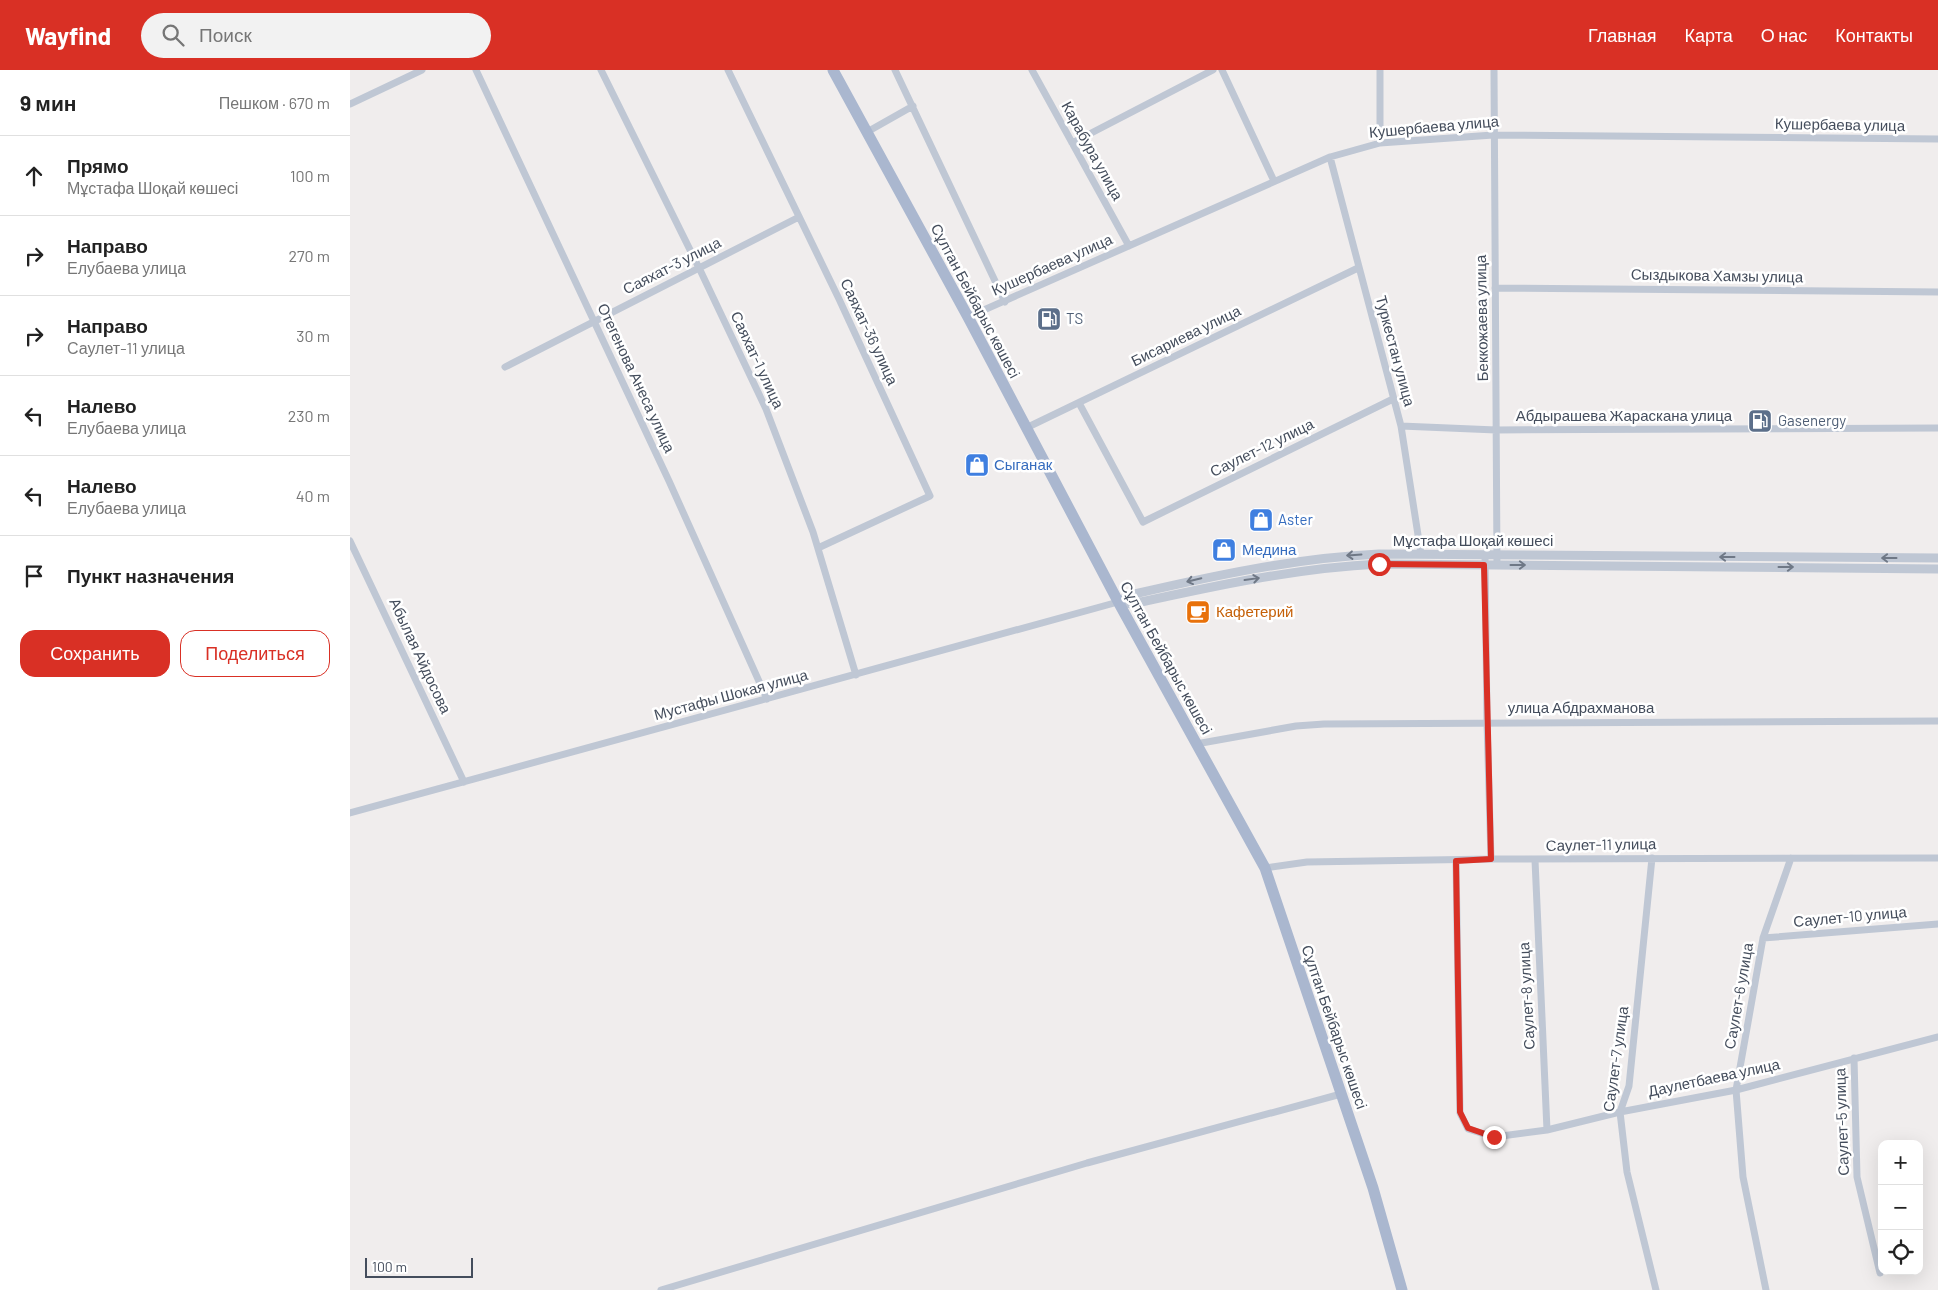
<!DOCTYPE html>
<html lang="ru">
<head>
<meta charset="utf-8">
<style>
  :root { --surface:#fff; --page:#f2f2f2; --text:#222; --muted:#767676; --line:#e0e0e0; --accent:#d93025 }
  body { margin:0; font-family:Barlow,sans-serif; background:var(--page); color:var(--text) }
  .controls { position:absolute; right:15px; bottom:15px; display:grid; overflow:hidden; border-radius:10px; box-shadow:0 5px 20px #0002 }
  .controls button { width:45px; height:45px; display:grid; place-items:center; padding:0; border:0; border-bottom:1px solid var(--line); background:var(--surface); color:var(--text); font:25px sans-serif }
  .scale { position:absolute; left:15px; bottom:12px; width:108px; box-sizing:border-box; padding-left:5px; border:2px solid #444d5c; border-top:0; font-size:14px; line-height:18px; white-space:nowrap; color:#444d5c; -webkit-text-stroke:4px #fff; paint-order:stroke }
  .stop { position:absolute; width:15px; height:15px; margin:-11px; border:4px solid #d93025; border-radius:50%; background:#fff }
  .stop.end { background:#d93025; border-color:#fff; box-shadow:0 1px 5px #0008 }
  .list { margin:0; padding:0; list-style:none }
  h2 { display:flex; justify-content:space-between; align-items:center; height:65px; margin:0; padding:0 20px; font-size:21px }
  h2 small { font-size:16px; font-weight:400; color:var(--muted) }
  .list li { display:grid; grid-template-columns:32px 1fr auto; gap:15px; align-items:center; box-sizing:border-box; height:80px; padding:0 20px; border-top:1px solid var(--line) }
  .list b { display:block; font-size:19px; white-space:nowrap }
  .list p { margin:0; font-size:16px; white-space:nowrap; color:var(--muted) }
  .list em { font-size:16px; font-style:normal; color:var(--muted) }
  .actions { display:flex; gap:10px; padding:15px 20px }
  .actions a { flex:1; padding:11px 0; border:1px solid var(--accent); border-radius:15px; text-align:center; font-size:18px; color:var(--accent) }
  .actions .main { background:var(--accent); color:#fff }
  .icon { flex:none; width:28px; height:28px; fill:none; stroke:currentColor; stroke-width:2; stroke-linecap:round; stroke-linejoin:round }
  .map { position:relative; flex:none; width:1588px; height:1220px; overflow:hidden }
  header { display:flex; align-items:center; gap:30px; box-sizing:border-box; height:70px; padding:0 25px; background:var(--accent); color:#fff }
  header strong { font-size:24px }
  nav { display:flex; gap:28px; margin-inline-start:auto; font-size:18px }
  .search { width:350px; height:45px; background:var(--page); display:flex; align-items:center; gap:12px; box-sizing:border-box; padding:0 18px; border-radius:28px; color:var(--muted); font-size:19px }
  main { display:flex }
  aside { flex:1; background:var(--surface) }
  .map>svg:first-child { display:block }
  .lines { fill:none; stroke-linecap:round; stroke-linejoin:round }
  .minor { stroke:#bfc7d4; stroke-width:7 }
  .tertiary { stroke:#bfc7d4; stroke-width:9 }
  .primary { stroke:#aab7cf; stroke-width:11 }
  .oneway { stroke:#6f7886 }
  .route { stroke:#d93025; stroke-width:6 }
  .labels { text-anchor:middle; stroke-width:5; stroke-linejoin:round; paint-order:stroke }
  .street-label { font-size:15px; fill:#444d5c; stroke:#fff }
  .service-label { font-size:15px; fill:#4e5e75; stroke:#fff; text-anchor:start }
  .shop-label { font-size:15px; fill:#366cbe; stroke:#fff; text-anchor:start }
  .food-label { font-size:15px; fill:#c56008; stroke:#fff; text-anchor:start }
</style>
</head>
<body>
<header>
<strong>Wayfind</strong>
<div class="search"><svg class="icon" aria-label="search" viewBox="0 0 24 24"><circle cx="10" cy="10" r="6"/><path d="M15 15l6 6"/></svg>Поиск</div>
<nav><a>Главная</a><a>Карта</a><a>О нас</a><a>Контакты</a></nav>
</header>
<main>
<aside>
<h2>9 мин<small>Пешком · 670 m</small></h2>
<ul class="list">
<li><svg class="icon" aria-label="ahead" viewBox="0 0 24 24"><path d="M12 20V5M6 11l6-6 6 6"/></svg><div><b>Прямо</b><p>Мұстафа Шоқай көшесі</p></div><em>100 m</em></li>
<li><svg class="icon" aria-label="right" viewBox="0 0 24 24"><path d="M7 20v-9h11M14 6l5 5-5 5"/></svg><div><b>Направо</b><p>Елубаева улица</p></div><em>270 m</em></li>
<li><svg class="icon" aria-label="right" viewBox="0 0 24 24"><path d="M7 20v-9h11M14 6l5 5-5 5"/></svg><div><b>Направо</b><p>Саулет-11 улица</p></div><em>30 m</em></li>
<li><svg class="icon" aria-label="left" viewBox="0 0 24 24"><path d="M17 20v-9H6M10 6l-5 5 5 5"/></svg><div><b>Налево</b><p>Елубаева улица</p></div><em>230 m</em></li>
<li><svg class="icon" aria-label="left" viewBox="0 0 24 24"><path d="M17 20v-9H6M10 6l-5 5 5 5"/></svg><div><b>Налево</b><p>Елубаева улица</p></div><em>40 m</em></li>
<li><svg class="icon" aria-label="arrive" viewBox="0 0 24 24"><path d="M6 21V4h12l-3 4 3 4H6"/></svg><div><b>Пункт назначения</b></div></li>
</ul>
<div class="actions"><a class="main">Сохранить</a><a>Поделиться</a></div>
</aside>
<div class="map">
<svg width="1588" height="1220" viewBox="0 0 1588 1220">
  <rect width="100%" height="100%" fill="#f0eded"/>
  <g class="lines">
    <path class="minor" d="M 126,0 L 319,411 L 417,629
      M 251,0 L 351,202 L 416,339 L 463,462 L 506,605
      M 378,0 L 489,229 L 580,426 L 468,478
      M 545,0 L 655,232
      M 682,0 L 779,176
      M 872,0 L 924,111
      M 1030,0 L 1030,73
      M 1144,0 L 1147,495
      M 0,34 L 72,0
      M 517,62 L 563,36
      M 722,73 L 863,0
      M 980,87 L 1051,356 L 1071,484
      M 1145,218 L 1588,222
      M 618,247 L 980,87 L 1030,73 L 1143,65 L 1588,69
      M 155,297 L 449,147
      M 729,333 L 793,452 L 1043,329
      M 1051,356 L 1146,360 L 1588,358
      M 676,358 L 1008,198
      M 0,471 L 114,712
      M 1135,485 L 1137,652 L 1141,789
      M 846,674 L 946,656 L 974,654 L 1588,651
      M 0,743 L 768,532
      M 1302,788 L 1279,1016 L 1270,1042 L 1277,1102 L 1306,1220
      M 1185,790 L 1197,1060
      M 1106,791 L 1110,1043 L 1118,1059 L 1144,1067 L 1197,1060 L 1270,1042 L 1386,1020 L 1588,967
      M 915,798 L 957,792 L 1141,789 L 1588,788
      M 1413,868 L 1588,854
      M 1504,988 L 1507,1107 L 1530,1203
      M 311,1220 L 737,1093 L 991,1024
      M 1416,1220 L 1393,1107 L 1386,1020 L 1413,868 L 1441,788"/>
    <path class="tertiary" d="M 768,532 L 780,525 C 862,506 945,488 1029,484 L 1588,488
      M 768,532 L 782,534 C 864,516 946,498 1029,494 L 1588,499"/>
    <path class="primary" d="M 483,0 L 618,247 L 771,537 L 915,798 L 1023,1118 L 1052,1220"/>
  </g>
  <defs><path id="oneway-shaft" d="M-6 0H5M1.5-3L5.5 0L1.5 3" fill="none" stroke-width="1.6" stroke-linecap="round" stroke-linejoin="round" transform="scale(1.25)"/></defs>
  <g class="oneway">
    <use href="#oneway-shaft" transform="translate(1004 485) rotate(176)"/>
    <use href="#oneway-shaft" transform="translate(1377 487) rotate(-180)"/>
    <use href="#oneway-shaft" transform="translate(1539 488) rotate(-180)"/>
    <use href="#oneway-shaft" transform="translate(1168 495)"/>
    <use href="#oneway-shaft" transform="translate(1436 497)"/>
    <use href="#oneway-shaft" transform="translate(902 509) rotate(-8)"/>
    <use href="#oneway-shaft" transform="translate(844 510) rotate(167)"/>
  </g>
  <g class="lines">
    <path class="route" d="M 1029,494 L 1134,495 L 1141,789 L 1106,791 L 1110,1042 L 1118,1058 L 1144,1067"/>
  </g>
  <defs>
    <symbol id="fuel-square" viewBox="-11 -11 22 22"><rect x="-9" y="-9" width="18" height="18" rx="4" fill="#5c6f8a" stroke="#fff"/><path d="M-5.5-6h7V0h2V4h1.3V-2.5L3-4.5l.8-.8L6-3V5H2.5V1h-1V6h-7ZM-4.2-4.7v3.2H.2V-4.7Z" fill="#fff"/></symbol>
    <symbol id="shop-square" viewBox="-11 -11 22 22"><rect x="-9" y="-9" width="18" height="18" rx="4" fill="#3f7fe0" stroke="#fff"/><path d="M-5-2.5h2.3a2.7 3.5 0 0 1 5.4 0H5L5.5 6h-11ZM-1.5-2.5h3a1.5 2.3 0 0 0-3 0Z" fill="#fff"/></symbol>
    <symbol id="cafe-square" viewBox="-11 -11 22 22"><rect x="-9" y="-9" width="18" height="18" rx="4" fill="#e8710a" stroke="#fff"/><path d="M-5.5-4.5H6V0H3Q3 3.5 0 3.5H-2.5Q-5.5 3.5-5.5 0ZM3-3.2v2h1.7v-2ZM-6 4.5H4V6H-6Z" fill="#fff"/></symbol>
  </defs>
  <g fill-rule="evenodd">
    <use href="#fuel-square" x="685" y="235" width="28" height="28"/>
    <use href="#fuel-square" x="1396" y="337" width="28" height="28"/>
    <use href="#shop-square" x="613" y="381" width="28" height="28"/>
    <use href="#shop-square" x="897" y="436" width="28" height="28"/>
    <use href="#shop-square" x="860" y="466" width="28" height="28"/>
    <use href="#cafe-square" x="834" y="528" width="28" height="28"/>
  </g>
  <g class="labels">
    <g class="street-label">
      <text transform="translate(1490 55) rotate(1)" y="5">Кушербаева улица</text>
      <text transform="translate(1084 57) rotate(-5)" y="5">Кушербаева улица</text>
      <text transform="translate(742 81) rotate(61)" y="5">Карабура улица</text>
      <text transform="translate(702 195) rotate(-24)" y="5">Кушербаева улица</text>
      <text transform="translate(322 196) rotate(-27)" y="5">Саяхат-3 улица</text>
      <text transform="translate(1367 206) rotate(1)" y="5">Сыздыкова Хамзы улица</text>
      <text transform="translate(625 231) rotate(62)" y="5">Сұлтан Бейбарыс көшесі</text>
      <text transform="translate(1132 248) rotate(-91)" y="5">Беккожаева улица</text>
      <text transform="translate(519 262) rotate(65)" y="5">Саяхат-36 улица</text>
      <text transform="translate(836 266) rotate(-26)" y="5">Бисариева улица</text>
      <text transform="translate(1045 281) rotate(75)" y="5">Туркестан улица</text>
      <text transform="translate(407 290) rotate(65)" y="5">Саяхат-1 улица</text>
      <text transform="translate(286 308) rotate(65)" y="5">Отегенова Анеса улица</text>
      <text x="1274" y="351">Абдырашева Жараскана улица</text>
      <text transform="translate(912 378) rotate(-26)" y="5">Саулет-12 улица</text>
      <text x="1123" y="476">Мұстафа Шоқай көшесі</text>
      <text transform="translate(70 586) rotate(65)" y="5">Абылая Айдосова</text>
      <text transform="translate(816 588) rotate(61)" y="5">Сұлтан Бейбарыс көшесі</text>
      <text transform="translate(381 625) rotate(-15)" y="5">Мустафы Шокая улица</text>
      <text x="1231" y="643">улица Абдрахманова</text>
      <text transform="translate(1251 775) rotate(-1)" y="5">Саулет-11 улица</text>
      <text transform="translate(1500 847) rotate(-5)" y="5">Саулет-10 улица</text>
      <text transform="translate(1177 926) rotate(-93)" y="5">Саулет-8 улица</text>
      <text transform="translate(1389 926) rotate(-80)" y="5">Саулет-6 улица</text>
      <text transform="translate(984 957) rotate(71)" y="5">Сұлтан Бейбарыс көшесі</text>
      <text transform="translate(1266 989) rotate(-82)" y="5">Саулет-7 улица</text>
      <text transform="translate(1364 1008) rotate(-12)" y="5">Даулетбаева улица</text>
      <text transform="translate(1492 1052) rotate(-92)" y="5">Саулет-5 улица</text>
    </g>
    <g class="service-label">
      <text x="716" y="254">TS</text>
      <text x="1428" y="356">Gasenergy</text>
    </g>
    <g class="shop-label">
      <text x="644" y="400">Сыганак</text>
      <text x="928" y="455">Aster</text>
      <text x="892" y="485">Медина</text>
    </g>
    <g class="food-label">
      <text x="866" y="547">Кафетерий</text>
    </g>
  </g>
</svg>
<div class="controls">
<button>+</button>
<button>−</button>
<button><svg class="icon" aria-label="locate" viewBox="0 0 24 24"><circle cx="12" cy="12" r="6"/><path d="M12 2v4M12 18v4M2 12h4M18 12h4"/></svg></button>
</div>
<div class="scale">100 m</div>
<div class="stop" style="left:1029px;top:494px"></div>
<div class="stop end" style="left:1144px;top:1067px"></div>
</div>
</main>
</body>
</html>
